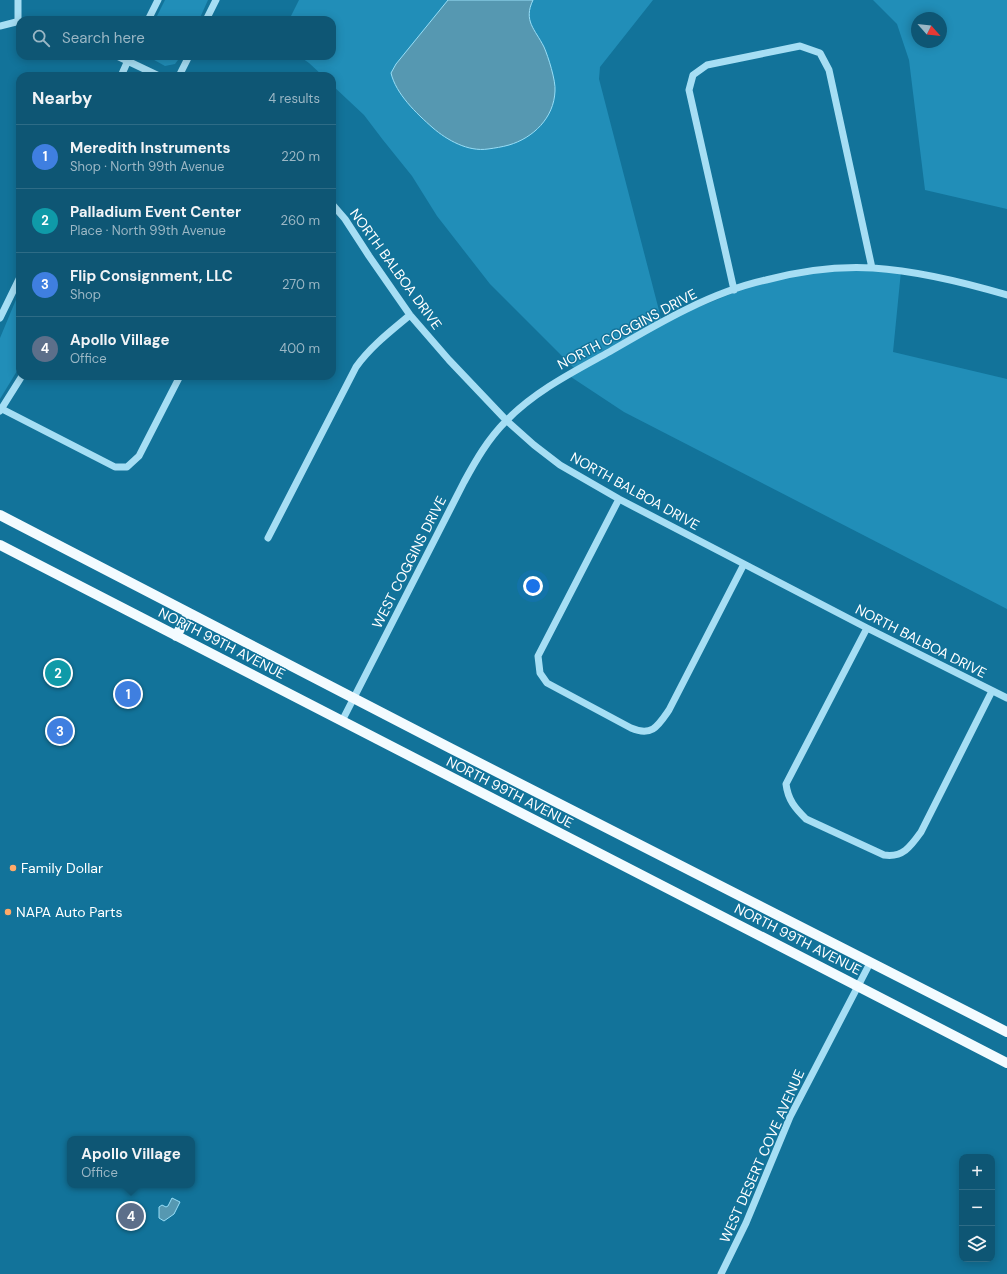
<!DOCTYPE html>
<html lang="en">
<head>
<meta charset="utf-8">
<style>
  :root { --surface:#0e5674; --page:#175c79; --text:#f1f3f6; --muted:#9bb7c5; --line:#2e6c86; --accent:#ffaa69 }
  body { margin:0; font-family:"DM Sans",sans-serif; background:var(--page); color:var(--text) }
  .controls { position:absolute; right:12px; bottom:12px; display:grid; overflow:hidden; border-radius:8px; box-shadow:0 2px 10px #0003 }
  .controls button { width:36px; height:36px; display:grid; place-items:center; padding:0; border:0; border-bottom:1px solid var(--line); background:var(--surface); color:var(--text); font:20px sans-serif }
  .compass { position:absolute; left:911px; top:12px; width:36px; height:36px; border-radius:50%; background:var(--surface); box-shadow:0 2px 10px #0003; rotate:117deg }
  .you { position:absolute; left:533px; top:586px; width:14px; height:14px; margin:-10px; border:3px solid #fff; border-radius:50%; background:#1a73e8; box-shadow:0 0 0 6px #1a73e833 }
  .badge { display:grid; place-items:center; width:26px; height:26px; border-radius:50%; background:var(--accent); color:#fff; font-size:13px; font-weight:700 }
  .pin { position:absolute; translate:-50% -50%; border:2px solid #fff; box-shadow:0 1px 4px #0006 }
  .popup { position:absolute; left:67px; top:1136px; width:128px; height:52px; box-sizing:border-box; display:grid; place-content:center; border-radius:8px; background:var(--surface); filter:drop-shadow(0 1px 3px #0005); font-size:13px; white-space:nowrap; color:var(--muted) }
  .popup b { font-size:15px; color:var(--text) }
  .popup::after { content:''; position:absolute; left:50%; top:100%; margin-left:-8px; border:8px solid transparent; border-top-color:var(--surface) }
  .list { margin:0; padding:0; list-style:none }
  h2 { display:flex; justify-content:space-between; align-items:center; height:52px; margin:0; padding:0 16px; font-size:17px }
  h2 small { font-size:13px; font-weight:400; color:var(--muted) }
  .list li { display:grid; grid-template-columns:26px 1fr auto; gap:12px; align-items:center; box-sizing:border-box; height:64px; padding:0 16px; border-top:1px solid var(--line) }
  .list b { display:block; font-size:15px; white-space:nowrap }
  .list p { margin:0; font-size:13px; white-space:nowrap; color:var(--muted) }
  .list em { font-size:13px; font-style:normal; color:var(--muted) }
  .icon { flex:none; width:22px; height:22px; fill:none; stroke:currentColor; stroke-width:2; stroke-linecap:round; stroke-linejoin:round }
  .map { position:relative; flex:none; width:1007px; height:1274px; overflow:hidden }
  .search { position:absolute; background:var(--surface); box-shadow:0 2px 10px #0003; left:16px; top:16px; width:320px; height:44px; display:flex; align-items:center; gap:10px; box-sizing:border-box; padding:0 14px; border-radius:12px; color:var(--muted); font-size:15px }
  .panel { position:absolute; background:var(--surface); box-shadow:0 2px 10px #0003; left:16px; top:72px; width:320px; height:308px; border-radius:12px }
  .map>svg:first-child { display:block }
  .green { fill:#218eb8; fill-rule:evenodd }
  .water { fill:#5698b1; stroke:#98def7 }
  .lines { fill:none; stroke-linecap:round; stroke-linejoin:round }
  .minor { stroke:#a6def4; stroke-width:7 }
  .major { stroke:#f3fbff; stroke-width:10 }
  .poi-dot { fill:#ffaa69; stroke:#12739a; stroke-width:1.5 }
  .labels { text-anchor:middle; stroke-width:3; stroke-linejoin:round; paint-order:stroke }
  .street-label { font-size:14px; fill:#fff; stroke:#12739a }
  .poi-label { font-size:14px; fill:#fff; stroke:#12739a; text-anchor:start }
</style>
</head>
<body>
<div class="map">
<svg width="1007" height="1274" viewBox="0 0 1007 1274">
  <rect width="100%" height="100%" fill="#12739a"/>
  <path class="green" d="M 165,0 L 208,0 L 199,20 L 155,20 Z
    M 299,0 L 653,0 L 600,67 L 599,79 L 662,322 L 765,280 L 835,269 L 901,271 L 893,352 L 1007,379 L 1007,609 L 624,412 L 568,375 L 576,370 L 490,284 L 437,216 L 412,176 L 383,140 L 364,115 L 332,85 L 332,76 L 323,76 L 309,63 L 299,56 L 332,56 L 332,20 L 289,20 Z
    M 873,0 L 1007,0 L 1007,209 L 925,190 L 909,60 L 897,24 ZM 917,18 L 941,18 L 941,42 L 917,42 Z
    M 147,56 L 181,56 L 175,64 L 165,66 Z
    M 20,290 L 20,366 L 0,399 L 0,338 Z"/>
  <path class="water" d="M 448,0 L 533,0 C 523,21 535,29 544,47 C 548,56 556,81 555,91 C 554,118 533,138 509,145 C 502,147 495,148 488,149 C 468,152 447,140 433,128 C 416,113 396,94 391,73 L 396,64 Z
    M 172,1198 L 180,1202 L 174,1214 L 164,1221 L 159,1218 L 159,1207 L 162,1205 L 166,1207 L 168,1206 Z"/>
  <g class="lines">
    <path class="minor" d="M 148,20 L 158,0
      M 206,20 L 216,0
      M 18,21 L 18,0
      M 0,26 L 20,21
      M 117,56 L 159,76
      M 121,76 L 130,56
      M 179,76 L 189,56
      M 332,204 L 345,219 L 369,256 L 410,315 L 449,360 L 506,420 L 534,445 L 560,465 L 619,499 L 867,628 L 1007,698
      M 734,290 L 689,90 L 693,75 L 707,65 L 800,46 L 820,53 L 829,70 L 872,268
      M 0,318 L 20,277
      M 2,409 L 115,467 L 127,467 L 139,456 L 180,376
      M 0,411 L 22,376
      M 619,499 L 538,656 L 540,673 L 547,683 L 631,728 C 652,737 658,726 669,710 L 744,564
      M 268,538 L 356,367 C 371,346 391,331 410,315
      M 867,628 L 786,784 C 788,800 795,808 806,819 L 884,855 C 903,858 911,846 921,832 L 992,691
      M 342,721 L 464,482 C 476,460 488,439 506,421 C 535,391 573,372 609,352 C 657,324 711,292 766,280 C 800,271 838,266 873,268 C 919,271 963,282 1007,295
      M 721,1274 L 746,1223 L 790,1117 L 870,963"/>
    <path class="major" d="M 0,515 L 450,748 L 1007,1032
      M 0,545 L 1007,1063
      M 176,636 L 189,613"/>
  </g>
  <g class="poi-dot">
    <circle cx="13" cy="868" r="4"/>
    <circle cx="8" cy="912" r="4"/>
  </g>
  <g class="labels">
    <g class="street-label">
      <text transform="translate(396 269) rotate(54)" y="5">NORTH BALBOA DRIVE</text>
      <text transform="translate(627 329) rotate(-28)" y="5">NORTH COGGINS DRIVE</text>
      <text transform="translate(635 491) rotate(29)" y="5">NORTH BALBOA DRIVE</text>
      <text transform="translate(409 562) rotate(-63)" y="5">WEST COGGINS DRIVE</text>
      <text transform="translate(921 641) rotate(27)" y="5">NORTH BALBOA DRIVE</text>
      <text transform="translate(222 643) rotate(27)" y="5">NORTH 99TH AVENUE</text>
      <text transform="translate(510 792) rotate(27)" y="5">NORTH 99TH AVENUE</text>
      <text transform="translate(798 939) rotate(27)" y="5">NORTH 99TH AVENUE</text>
      <text transform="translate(762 1156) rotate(-66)" y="5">WEST DESERT COVE AVENUE</text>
    </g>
    <g class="poi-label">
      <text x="21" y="873">Family Dollar</text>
      <text x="16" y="917">NAPA Auto Parts</text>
    </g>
  </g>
</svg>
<div class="controls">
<button>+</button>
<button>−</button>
<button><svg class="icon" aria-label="layers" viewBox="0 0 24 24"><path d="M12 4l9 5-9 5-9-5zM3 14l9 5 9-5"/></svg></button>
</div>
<svg class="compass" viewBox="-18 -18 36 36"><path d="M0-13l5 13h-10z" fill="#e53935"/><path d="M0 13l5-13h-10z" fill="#9bb7c5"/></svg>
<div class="you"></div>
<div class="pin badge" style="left:128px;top:694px;background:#3f7fe0">1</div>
<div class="pin badge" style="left:58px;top:673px;background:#0f9aa8">2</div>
<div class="pin badge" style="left:60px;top:731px;background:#3f7fe0">3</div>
<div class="pin badge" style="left:131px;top:1216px;background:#5c6f8a">4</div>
<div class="popup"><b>Apollo Village</b>Office</div>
<div class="search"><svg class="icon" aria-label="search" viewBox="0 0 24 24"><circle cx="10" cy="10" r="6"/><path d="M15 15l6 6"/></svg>Search here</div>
<section class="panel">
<h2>Nearby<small>4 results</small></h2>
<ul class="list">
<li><span class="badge" style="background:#3f7fe0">1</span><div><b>Meredith Instruments</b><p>Shop · North 99th Avenue</p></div><em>220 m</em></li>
<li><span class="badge" style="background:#0f9aa8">2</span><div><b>Palladium Event Center</b><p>Place · North 99th Avenue</p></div><em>260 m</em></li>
<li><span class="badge" style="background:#3f7fe0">3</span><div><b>Flip Consignment, LLC</b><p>Shop</p></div><em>270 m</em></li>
<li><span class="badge" style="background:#5c6f8a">4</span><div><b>Apollo Village</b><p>Office</p></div><em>400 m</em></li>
</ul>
</section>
</div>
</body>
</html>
